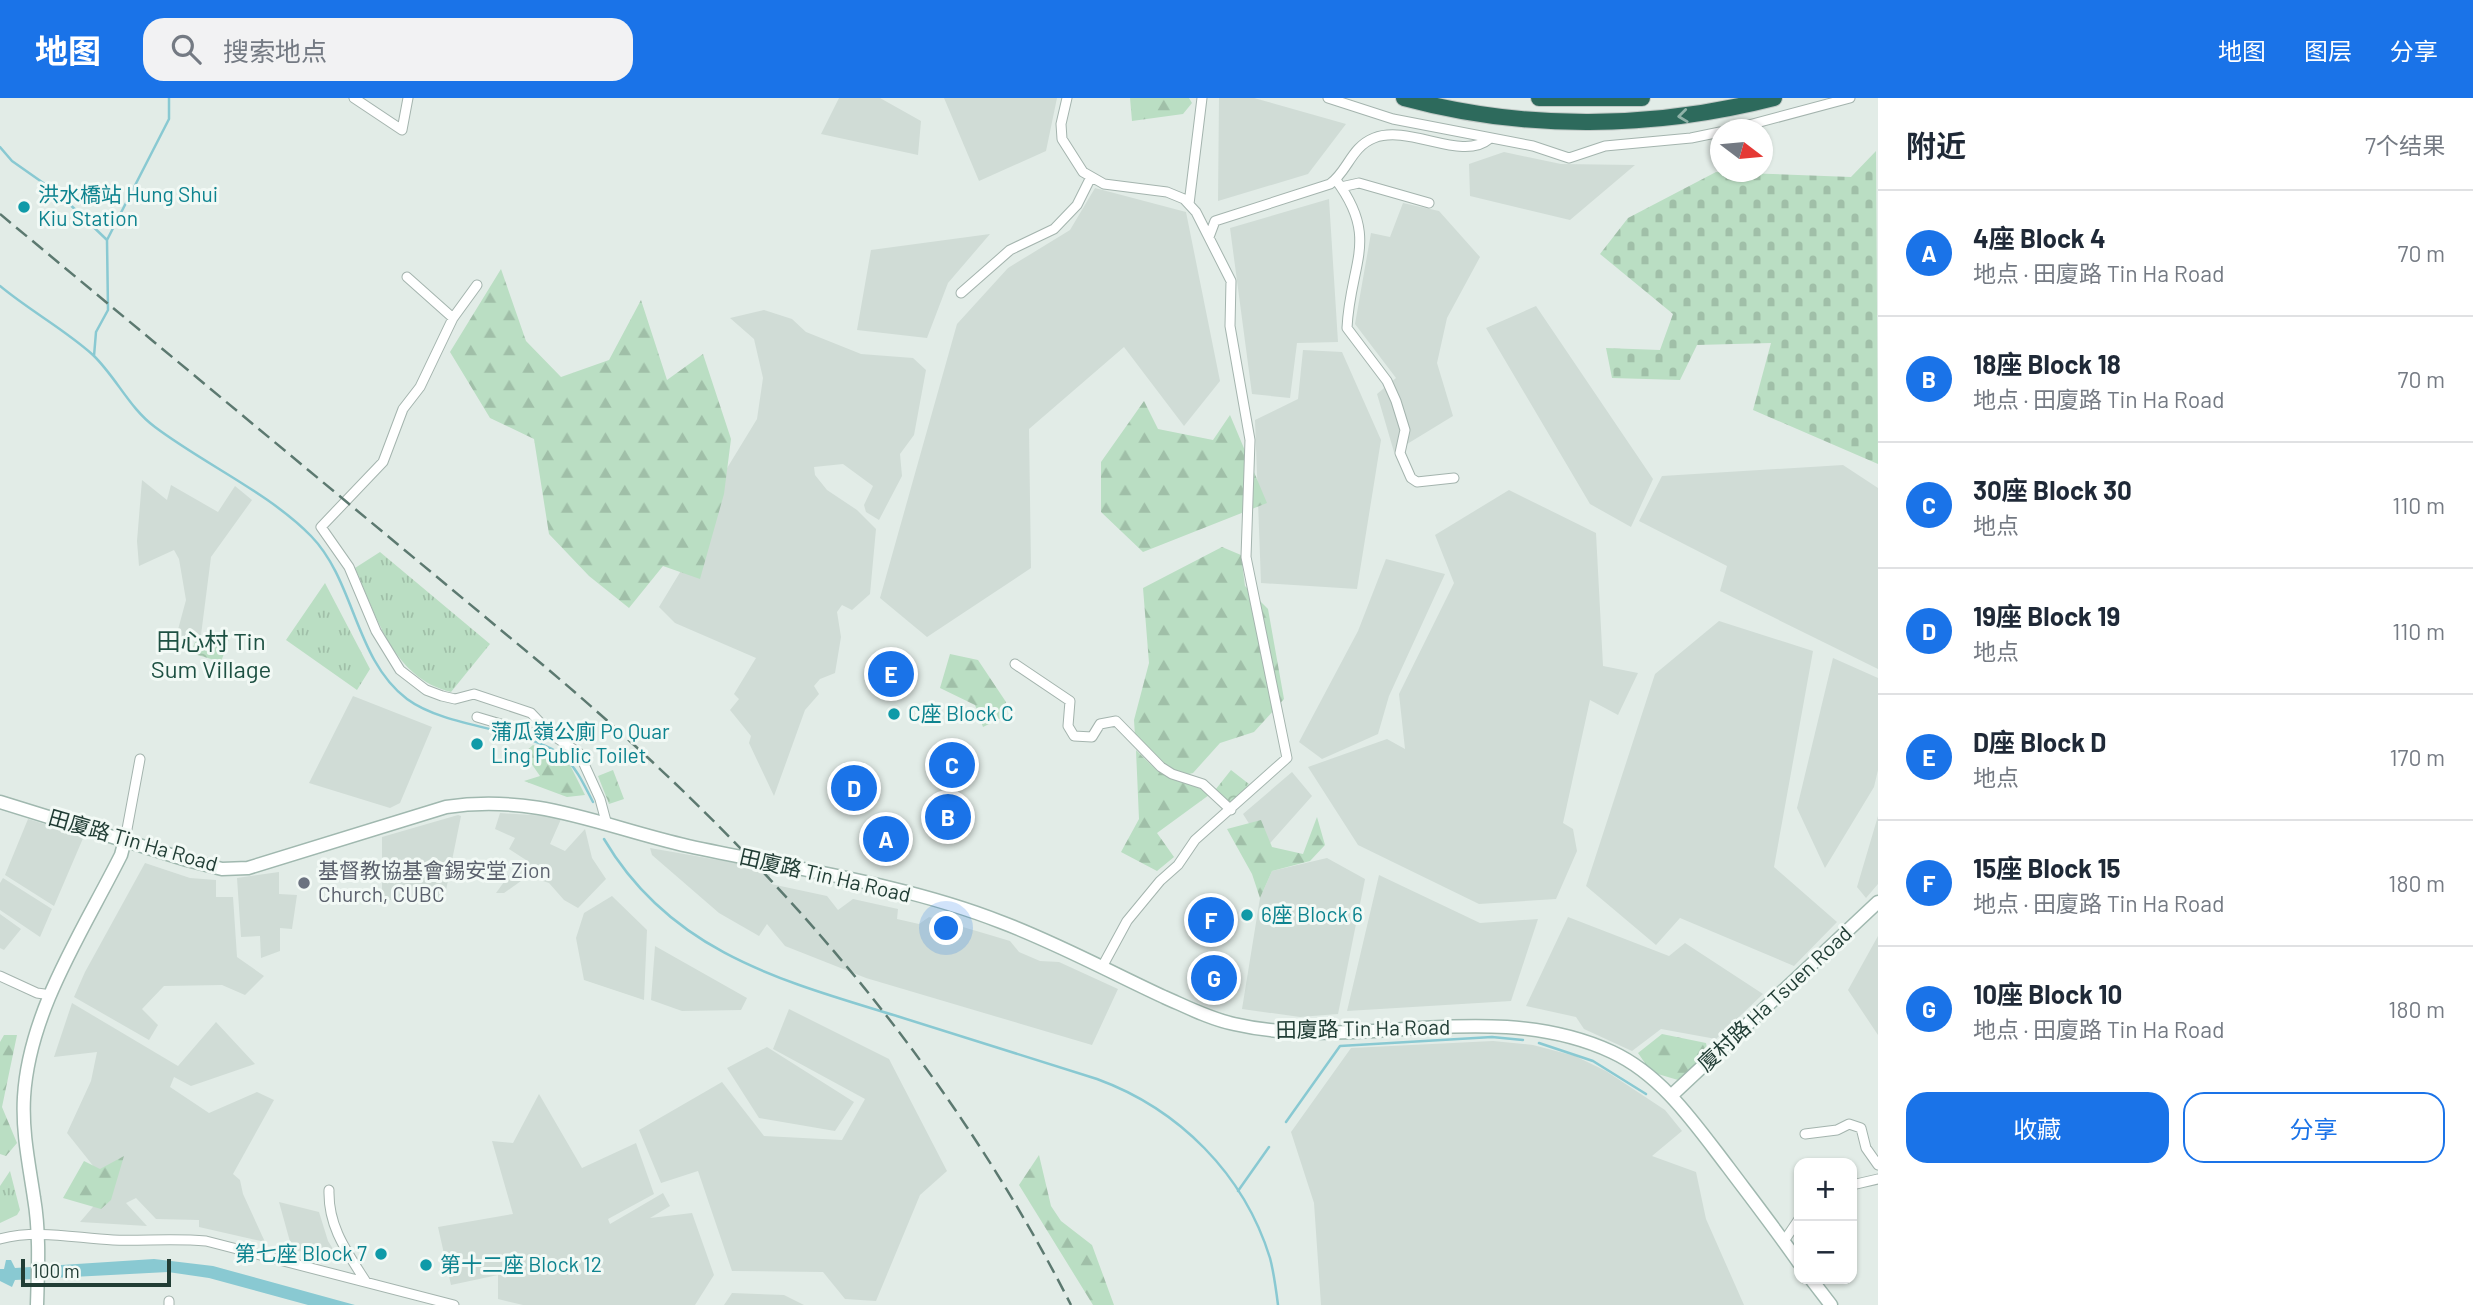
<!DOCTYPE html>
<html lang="zh">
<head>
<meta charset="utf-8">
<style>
  :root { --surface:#fff; --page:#f2f2f3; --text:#1f2937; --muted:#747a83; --line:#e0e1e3; --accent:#1a73e8 }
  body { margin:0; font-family:Barlow,"Noto Sans SC",sans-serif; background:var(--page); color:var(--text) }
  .controls { position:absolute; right:21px; bottom:21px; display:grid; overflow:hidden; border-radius:14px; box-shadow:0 2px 5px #0004 }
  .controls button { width:63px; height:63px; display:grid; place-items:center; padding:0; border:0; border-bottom:2px solid var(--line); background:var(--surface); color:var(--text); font:35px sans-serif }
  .compass { position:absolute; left:1710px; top:21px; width:63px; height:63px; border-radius:50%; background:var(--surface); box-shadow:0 2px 5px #0004; rotate:106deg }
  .scale { position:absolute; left:21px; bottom:18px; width:150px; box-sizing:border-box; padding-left:7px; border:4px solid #213d35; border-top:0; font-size:19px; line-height:24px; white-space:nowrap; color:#213d35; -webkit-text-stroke:5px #f2f9f5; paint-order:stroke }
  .you { position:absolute; left:947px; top:831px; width:24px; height:24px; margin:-18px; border:5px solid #fff; border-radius:50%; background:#1a73e8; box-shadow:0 0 0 10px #1a73e833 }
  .badge { display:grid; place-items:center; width:46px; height:46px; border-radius:50%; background:var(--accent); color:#fff; font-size:23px; font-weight:700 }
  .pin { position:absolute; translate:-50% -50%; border:4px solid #fff; box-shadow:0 2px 7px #0006 }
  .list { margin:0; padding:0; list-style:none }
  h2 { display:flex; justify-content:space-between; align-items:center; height:91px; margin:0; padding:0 28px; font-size:30px }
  h2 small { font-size:23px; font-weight:400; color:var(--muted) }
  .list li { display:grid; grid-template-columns:46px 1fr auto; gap:21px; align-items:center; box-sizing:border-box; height:126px; padding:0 28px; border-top:2px solid var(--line) }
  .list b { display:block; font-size:26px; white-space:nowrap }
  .list p { margin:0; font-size:23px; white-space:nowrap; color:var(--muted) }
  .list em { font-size:23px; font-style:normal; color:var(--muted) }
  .actions { display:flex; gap:14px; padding:21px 28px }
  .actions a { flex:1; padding:16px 0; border:2px solid var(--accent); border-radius:21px; text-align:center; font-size:24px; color:var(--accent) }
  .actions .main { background:var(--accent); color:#fff }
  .icon { flex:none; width:38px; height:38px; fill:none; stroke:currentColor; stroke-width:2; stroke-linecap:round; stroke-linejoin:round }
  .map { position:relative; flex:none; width:1878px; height:1207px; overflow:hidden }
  header { display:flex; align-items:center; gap:42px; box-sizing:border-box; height:98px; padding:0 35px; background:var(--accent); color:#fff }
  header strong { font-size:33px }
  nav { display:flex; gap:38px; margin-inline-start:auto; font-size:24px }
  .search { width:490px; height:63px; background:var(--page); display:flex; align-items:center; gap:18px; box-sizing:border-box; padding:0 24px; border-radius:21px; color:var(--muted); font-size:26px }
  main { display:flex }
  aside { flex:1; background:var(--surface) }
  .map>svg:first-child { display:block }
  .built { fill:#d0dcd6 }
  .grass { fill:url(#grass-tufts) }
  .forest { fill:url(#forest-firs) }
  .cemetery { fill:url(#cemetery-stones) }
  .park { fill:url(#park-crowns) }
  .water { fill:#89c9d2 }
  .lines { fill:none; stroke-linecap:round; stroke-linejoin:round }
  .stream { stroke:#89c9d2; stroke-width:2.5 }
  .street-casing { stroke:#a4b4ae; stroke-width:11 }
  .secondary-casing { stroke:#a0b8af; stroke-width:15 }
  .highway-casing { stroke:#c1c9c6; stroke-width:18 }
  .street { stroke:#fff; stroke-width:9 }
  .secondary { stroke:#fff; stroke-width:12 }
  .highway { stroke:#2d6a5c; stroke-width:16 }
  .rail { stroke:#5c7970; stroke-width:2.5; stroke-dasharray:14 7; stroke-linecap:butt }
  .oneway { stroke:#90b2a8 }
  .culture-dot { fill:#0f9aa8; stroke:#f2f9f5; stroke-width:2.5 }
  .worship-dot { fill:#6b7280; stroke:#f2f9f5; stroke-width:2.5 }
  .labels { text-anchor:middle; stroke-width:6; stroke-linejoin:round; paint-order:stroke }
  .culture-label { font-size:21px; fill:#0d838f; stroke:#f2f9f5; text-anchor:start }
  .street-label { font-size:21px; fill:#213d35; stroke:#f2f9f5 }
  .worship-label { font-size:21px; fill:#5b616d; stroke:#f2f9f5; text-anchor:start }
  .quarter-label { font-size:24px; fill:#1d5042; stroke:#f2f9f5 }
</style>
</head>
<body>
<header>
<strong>地图</strong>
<div class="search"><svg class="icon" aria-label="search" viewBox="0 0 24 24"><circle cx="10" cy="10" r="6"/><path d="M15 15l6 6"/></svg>搜索地点</div>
<nav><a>地图</a><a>图层</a><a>分享</a></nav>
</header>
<main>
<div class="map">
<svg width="1878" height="1207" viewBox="0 0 1878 1207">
  <defs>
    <pattern id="grass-tufts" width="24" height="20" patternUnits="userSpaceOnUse" patternTransform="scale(1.75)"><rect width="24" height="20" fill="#badec3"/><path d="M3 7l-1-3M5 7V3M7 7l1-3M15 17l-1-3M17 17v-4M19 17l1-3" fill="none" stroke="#a0bfa8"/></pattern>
    <pattern id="forest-firs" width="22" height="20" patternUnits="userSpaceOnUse" patternTransform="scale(1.75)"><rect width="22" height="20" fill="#badec3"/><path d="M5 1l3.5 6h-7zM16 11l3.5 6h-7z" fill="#a0bfa8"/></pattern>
    <pattern id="cemetery-stones" width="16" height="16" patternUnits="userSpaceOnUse" patternTransform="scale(1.75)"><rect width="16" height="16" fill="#badec3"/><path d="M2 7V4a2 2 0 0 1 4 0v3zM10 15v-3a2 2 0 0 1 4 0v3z" fill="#a0bfa8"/></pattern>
    <pattern id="park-crowns" width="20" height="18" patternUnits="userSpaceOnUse" patternTransform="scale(1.75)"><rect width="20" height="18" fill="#badec3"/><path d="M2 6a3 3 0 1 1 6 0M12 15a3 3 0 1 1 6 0" fill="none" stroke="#a0bfa8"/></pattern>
  </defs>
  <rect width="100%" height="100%" fill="#e2ece7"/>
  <path class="built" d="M 839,0 L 880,0 L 921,23 L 918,57 L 821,36 Z
    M 944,0 L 1057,0 L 1046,53 L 979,83 Z
    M 1219,0 L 1254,0 L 1346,26 L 1308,76 L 1218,103 Z
    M 1504,54 L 1561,66 L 1635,67 L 1570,122 L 1470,98 L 1469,66 Z
    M 1095,90 L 1186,114 L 1220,283 L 1184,328 L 1124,249 L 1029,331 L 1031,470 L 927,539 L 880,500 L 957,226 L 1008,170 L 1070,132 Z
    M 1329,101 L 1338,244 L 1297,245 L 1290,300 L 1252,296 L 1230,130 Z
    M 1403,105 L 1439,113 L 1480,159 L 1447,220 L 1437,265 L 1453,318 L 1394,354 L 1377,296 L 1396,280 L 1355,226 L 1371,135 L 1390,139 Z
    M 990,136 L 948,185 L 927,240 L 857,232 L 871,152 Z
    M 1536,208 L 1653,381 L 1631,429 L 1590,406 L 1486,230 Z
    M 764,212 L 792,221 L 806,234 L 861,256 L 913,260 L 926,272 L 914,337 L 900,356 L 902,378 L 879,422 L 866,414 L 864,407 L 873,388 L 843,366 L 814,369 L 815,377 L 827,392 L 857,412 L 876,431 L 870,496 L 852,512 L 842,507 L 837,514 L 841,539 L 835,575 L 820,581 L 814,588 L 819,596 L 805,612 L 774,698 L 749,645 L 751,638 L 730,612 L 739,601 L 734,596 L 756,560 L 675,525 L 659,509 L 682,471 L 685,439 L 757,321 L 763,280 L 754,241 L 730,220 Z
    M 1303,252 L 1342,254 L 1381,342 L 1357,491 L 1261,485 L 1255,322 L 1298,301 Z
    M 1843,367 L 1878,390 L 1878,571 L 1720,493 L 1727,468 L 1639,423 L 1662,378 Z
    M 142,382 L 167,402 L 171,387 L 218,414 L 235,388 L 252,402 L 211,459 L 201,537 L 176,539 L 186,502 L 179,461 L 174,452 L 139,468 L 137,443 Z
    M 1509,392 L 1596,435 L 1603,568 L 1638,575 L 1618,617 L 1590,602 L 1563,725 L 1573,731 L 1577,753 L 1556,801 L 1479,806 L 1358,747 L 1308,669 L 1387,641 L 1405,651 L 1399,596 L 1454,485 L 1435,437 Z
    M 1386,461 L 1445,476 L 1389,598 L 1378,636 L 1322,661 L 1299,644 L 1358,533 Z
    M 1719,523 L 1813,553 L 1774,769 L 1837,824 L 1794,868 L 1680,820 L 1656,847 L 1586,788 L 1655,576 Z
    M 1833,560 L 1878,580 L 1878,672 L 1874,689 L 1825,770 L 1797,710 Z
    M 353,598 L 432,629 L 400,705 L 390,710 L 309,685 Z
    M 1292,674 L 1312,698 L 1265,751 L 1243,716 Z
    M 500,715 L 562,719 L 550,746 L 565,753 L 585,731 L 592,760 L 606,781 L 578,810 L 564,802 L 549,785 L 528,778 L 504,795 L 496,795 L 509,777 L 515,780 L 526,762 L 509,751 L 515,740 L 495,731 Z
    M 458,717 L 461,718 L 444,802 L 382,802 L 382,739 Z
    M 1878,718 L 1878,786 L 1866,800 L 1857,789 Z
    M 28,721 L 84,738 L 54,808 L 5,777 Z
    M 650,750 L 769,771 L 771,786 L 827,798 L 838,812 L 853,801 L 898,811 L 897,821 L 919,826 L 929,819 L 990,837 L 1010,843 L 1019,854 L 1040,863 L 1059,864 L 1118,891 L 1092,947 L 866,880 L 785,848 L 767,826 L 759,838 L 719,815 L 652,757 Z
    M 1327,760 L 1365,781 L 1338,916 L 1300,919 L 1242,911 L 1260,800 L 1272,773 Z
    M 145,765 L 190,780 L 216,782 L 216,799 L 233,799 L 237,859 L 264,878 L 245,897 L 222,887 L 164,888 L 142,911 L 158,927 L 149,942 L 74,899 L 85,874 Z
    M 279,774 L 279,796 L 297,797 L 292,831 L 280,830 L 280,853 L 261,860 L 260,838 L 241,839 L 237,780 Z
    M 1379,777 L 1480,825 L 1538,821 L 1511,903 L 1347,913 Z
    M 3,780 L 52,811 L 40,839 L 0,812 L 0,785 Z
    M 612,798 L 647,832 L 644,902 L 584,882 L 576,840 L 584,815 Z
    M 0,816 L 21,831 L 4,852 L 0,850 Z
    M 1568,819 L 1669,858 L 1685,845 L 1763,896 L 1716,941 L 1661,931 L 1632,953 L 1584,931 L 1576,919 L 1526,908 Z
    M 1878,838 L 1878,937 L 1848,892 Z
    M 655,848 L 747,900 L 741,912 L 682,913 L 651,902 Z
    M 72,905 L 178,968 L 216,924 L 255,966 L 191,988 L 174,979 L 170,989 L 209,1015 L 257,994 L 274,1002 L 233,1076 L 240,1082 L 243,1096 L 265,1144 L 199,1129 L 199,1122 L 156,1121 L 136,1100 L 126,1105 L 147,1128 L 80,1124 L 110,1089 L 67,1035 L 91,983 L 97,954 L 54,959 Z
    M 789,911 L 889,961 L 947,1073 L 920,1097 L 876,1203 L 845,1201 L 823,1174 L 732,1173 L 698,1073 L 661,1085 L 639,1032 L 722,984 L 764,1038 L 842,1042 L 865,1001 L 773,951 Z
    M 1493,943 L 1533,947 L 1575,958 L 1606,973 L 1665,1012 L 1682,1033 L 1652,1058 L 1696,1074 L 1706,1121 L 1744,1207 L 1321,1207 L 1314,1105 L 1291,1034 L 1351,950 Z
    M 767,949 L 854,1004 L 835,1033 L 759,1020 L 727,970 Z
    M 539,996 L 582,1070 L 636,1045 L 654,1096 L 608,1121 L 610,1126 L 663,1095 L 670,1108 L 650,1120 L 692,1115 L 714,1177 L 695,1207 L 523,1207 L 498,1201 L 498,1177 L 451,1187 L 438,1129 L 513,1116 L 492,1043 L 513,1045 Z
    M 279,1104 L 319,1114 L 328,1143 L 341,1164 L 292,1151 Z
    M 732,1195 L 784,1197 L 804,1207 L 724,1207 Z"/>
  <path class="grass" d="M 380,454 L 490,546 L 451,594 C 393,580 377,519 355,470 Z
    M 325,485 L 370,571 L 357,592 L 286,542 Z
    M 10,1073 L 20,1112 L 17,1117 L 0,1125 L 0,1088 Z"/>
  <path class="forest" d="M 1130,0 L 1189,0 L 1192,5 L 1183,16 L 1132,23 Z
    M 501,171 L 526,243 L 561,279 L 609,262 L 641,202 L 667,282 L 703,256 L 731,341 L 724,396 L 700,481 L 663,468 L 629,510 L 589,478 L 549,436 L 534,341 L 490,320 L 450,254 Z
    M 1144,303 L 1158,331 L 1213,342 L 1230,317 L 1267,405 L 1143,454 L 1101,414 L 1101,364 Z
    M 1222,449 L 1241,457 L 1245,488 L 1268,511 L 1284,601 L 1254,634 L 1220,645 L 1193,675 L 1185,677 L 1163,666 L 1135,638 L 1134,622 L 1149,565 L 1143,490 Z
    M 950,556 L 978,562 L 1006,604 L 1001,620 L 983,629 L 975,607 L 940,590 Z
    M 533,647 L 568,663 L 585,697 L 567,699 L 524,683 L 540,678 L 524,655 Z
    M 1136,652 C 1147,663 1158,675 1172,681 C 1186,687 1197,686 1209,697 L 1157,735 L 1174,759 L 1157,773 L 1121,754 L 1139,721 Z
    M 1317,719 L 1325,747 L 1310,763 L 1272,773 L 1260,800 L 1252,776 L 1227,731 L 1261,722 L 1272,749 L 1303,756 Z
    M 1662,936 L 1706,945 L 1708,955 L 1678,982 L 1651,974 L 1638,955 Z
    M 4,937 L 17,937 L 2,1009 L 17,1045 L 6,1058 L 0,1056 L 0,944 Z
    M 1039,1057 L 1051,1108 L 1061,1123 L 1092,1147 L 1114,1207 L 1093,1207 L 1019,1087 Z
    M 124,1058 L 111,1102 L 101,1111 L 63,1100 L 84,1063 L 100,1071 Z"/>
  <path class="cemetery" d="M 1876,53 L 1878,366 L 1753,312 L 1771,245 L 1697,247 L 1680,282 L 1612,280 L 1606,250 L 1660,252 L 1673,216 L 1600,156 L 1628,120 L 1716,74 L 1851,79 Z"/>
  <path class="park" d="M 231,535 L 221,564 L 191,555 L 195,544 L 218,542 Z
    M 613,672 L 624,701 L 609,706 L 598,678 Z
    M 1231,672 L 1249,686 L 1230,710 L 1212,696 Z"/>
  <path class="water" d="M 154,1161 L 213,1168 L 355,1207 L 308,1207 L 209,1180 L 168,1174 L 15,1182 L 12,1189 L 0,1183 L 0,1171 L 4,1171 L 6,1162 L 11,1162 L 15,1170 Z"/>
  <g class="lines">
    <path class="stream" d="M 0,49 L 12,63 L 59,96 L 107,142
      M 0,188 C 30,213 64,231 93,257 C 116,279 130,311 155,329 C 204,366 269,395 311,438 C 355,483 355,562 407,601 C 449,632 532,630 565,660 C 578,672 585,689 593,704
      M 94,258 L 96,234 L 108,212 L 107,142 L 169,21 L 169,0
      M 604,741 C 671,855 783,883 900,919 C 966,940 1032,960 1097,981 C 1179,1011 1244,1076 1270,1160 C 1274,1175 1276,1191 1278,1207
      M 1539,945 L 1593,963 L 1646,996
      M 1286,1024 L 1340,948 L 1492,939 L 1523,942
      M 1238,1093 L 1269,1049"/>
    <defs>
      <path id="street" d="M 354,0 L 402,32 L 408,0
        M 1067,0 L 1061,26 L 1062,41 L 1083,74 L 1104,86 L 1167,94 L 1184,101 L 1196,114 L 1231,183 L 1230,228 L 1250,342 L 1246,459 L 1287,660 L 1195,742 L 1178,767 L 1160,783 L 1127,823 L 1102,869
        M 1328,0 L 1393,21 L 1533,48 L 1569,60 L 1605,48 L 1691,40 L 1720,34
        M 1730,32 L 1850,0
        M 1336,82 C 1380,141 1350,165 1347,230 L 1387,283 L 1396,303 L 1405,332 L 1400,355 L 1411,380 L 1417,384 L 1454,380
        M 1341,89 L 1359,85 L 1429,105
        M 1189,106 L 1202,0
        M 1209,139 L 1215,123 L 1330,86 C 1348,73 1351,49 1374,40 C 1409,26 1462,64 1489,41
        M 407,179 L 453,220 L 420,289 L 403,311 L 383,364 L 321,429 L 349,469 L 376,533 L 400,572 L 426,592 L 442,598 L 455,601 L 474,596 L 531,615 L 551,636 L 579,655 L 600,701 L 607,727
        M 961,195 L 1010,152 L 1054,131 L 1077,107 L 1090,81
        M 453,220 L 477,187
        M 1015,566 L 1070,603 L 1068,628 L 1074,638 L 1092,639 L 1100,626 L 1116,623 L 1161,669 L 1172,676 L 1203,686 L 1231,712
        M 477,619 L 534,636 L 551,636
        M 125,742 L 140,661
        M 0,878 L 37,895 L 51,897
        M 1805,1036 L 1837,1032 L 1849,1026 L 1861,1030 L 1866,1050 L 1878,1067
        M 1852,1087 L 1878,1081
        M 329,1092 C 328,1129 347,1154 366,1184
        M 0,1141 C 39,1131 74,1140 113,1142 C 144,1143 175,1140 206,1143 L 454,1207
        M 1784,1143 L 1799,1121
        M 169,1203 L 169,1207"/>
      <path id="secondary" d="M 0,704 L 187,762 L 222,771 L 248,770 L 446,709 C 537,695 603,729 688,748 C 789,770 905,786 1001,824 C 1057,845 1110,874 1164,899 C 1187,909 1210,921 1234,926 C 1359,955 1491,898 1612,954 C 1662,977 1695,1026 1728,1069 C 1752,1101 1776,1132 1799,1165
        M 1672,997 L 1878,804
        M 1811,1181 L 1831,1207
        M 37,1207 C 38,1172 40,1135 34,1100 C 29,1066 22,1034 24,999 C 29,913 83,833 121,757 L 125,742"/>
      <path id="highway" d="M 1404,0 C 1525,33 1653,31 1774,0
        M 1539,0 L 1642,0"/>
    </defs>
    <use href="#street" class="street-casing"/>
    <use href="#secondary" class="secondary-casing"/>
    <use href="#highway" class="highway-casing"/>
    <use href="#street" class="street"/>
    <use href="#secondary" class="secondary"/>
    <use href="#highway" class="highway"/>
    <path class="rail" d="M 0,116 L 543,567 C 759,749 942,953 1071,1207"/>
  </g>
  <defs><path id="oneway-chevron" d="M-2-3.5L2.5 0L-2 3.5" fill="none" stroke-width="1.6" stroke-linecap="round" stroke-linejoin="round" transform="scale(1.75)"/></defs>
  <use class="oneway" href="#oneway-chevron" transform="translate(1683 18) rotate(173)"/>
  <g class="culture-dot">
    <circle cx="24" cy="109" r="7"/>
    <circle cx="894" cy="616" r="7"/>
    <circle cx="477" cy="646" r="7"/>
    <circle cx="1247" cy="817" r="7"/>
    <circle cx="381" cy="1156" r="7"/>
    <circle cx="426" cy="1167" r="7"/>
  </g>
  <circle class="worship-dot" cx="304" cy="785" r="7"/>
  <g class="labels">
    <g class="culture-label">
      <text x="38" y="104">洪水橋站 Hung Shui<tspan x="38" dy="24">Kiu Station</tspan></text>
      <text x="908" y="623">C座 Block C</text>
      <text x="491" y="641">蒲瓜嶺公廁 Po Quar<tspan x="491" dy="24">Ling Public Toilet</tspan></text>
      <text x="1261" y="824">6座 Block 6</text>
      <text x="367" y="1163" text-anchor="end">第七座 Block 7</text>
      <text x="440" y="1174">第十二座 Block 12</text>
    </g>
    <g class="street-label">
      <text transform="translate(133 743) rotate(16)" y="7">田廈路 Tin Ha Road</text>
      <text transform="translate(825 778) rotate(13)" y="7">田廈路 Tin Ha Road</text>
      <text transform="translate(1775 901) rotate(-43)" y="7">廈村路 Ha Tsuen Road</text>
      <text transform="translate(1363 931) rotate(-1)" y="7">田廈路 Tin Ha Road</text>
    </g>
    <g class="worship-label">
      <text x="318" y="780">基督教協基會錫安堂 Zion<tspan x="318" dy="24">Church, CUBC</tspan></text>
    </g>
    <g class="quarter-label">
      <text x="211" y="552">田心村 Tin<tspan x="211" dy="28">Sum Village</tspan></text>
    </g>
  </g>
</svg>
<div class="controls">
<button>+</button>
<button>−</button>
</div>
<svg class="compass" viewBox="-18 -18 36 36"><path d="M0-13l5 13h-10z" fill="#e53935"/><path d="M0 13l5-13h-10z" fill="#747a83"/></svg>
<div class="scale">100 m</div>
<div class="you"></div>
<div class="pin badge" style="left:886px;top:741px">A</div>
<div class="pin badge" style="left:948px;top:719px">B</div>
<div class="pin badge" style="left:952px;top:667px">C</div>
<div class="pin badge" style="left:854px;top:690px">D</div>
<div class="pin badge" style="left:891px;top:576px">E</div>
<div class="pin badge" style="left:1211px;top:822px">F</div>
<div class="pin badge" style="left:1214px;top:880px">G</div>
</div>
<aside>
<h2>附近<small>7个结果</small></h2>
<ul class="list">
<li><span class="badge">A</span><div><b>4座 Block 4</b><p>地点 · 田廈路 Tin Ha Road</p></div><em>70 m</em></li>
<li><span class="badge">B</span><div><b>18座 Block 18</b><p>地点 · 田廈路 Tin Ha Road</p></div><em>70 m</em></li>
<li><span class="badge">C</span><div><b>30座 Block 30</b><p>地点</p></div><em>110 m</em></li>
<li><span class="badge">D</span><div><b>19座 Block 19</b><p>地点</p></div><em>110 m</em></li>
<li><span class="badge">E</span><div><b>D座 Block D</b><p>地点</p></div><em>170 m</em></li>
<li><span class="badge">F</span><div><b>15座 Block 15</b><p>地点 · 田廈路 Tin Ha Road</p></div><em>180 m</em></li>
<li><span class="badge">G</span><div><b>10座 Block 10</b><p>地点 · 田廈路 Tin Ha Road</p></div><em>180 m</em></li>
</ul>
<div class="actions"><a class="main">收藏</a><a>分享</a></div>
</aside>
</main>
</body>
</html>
